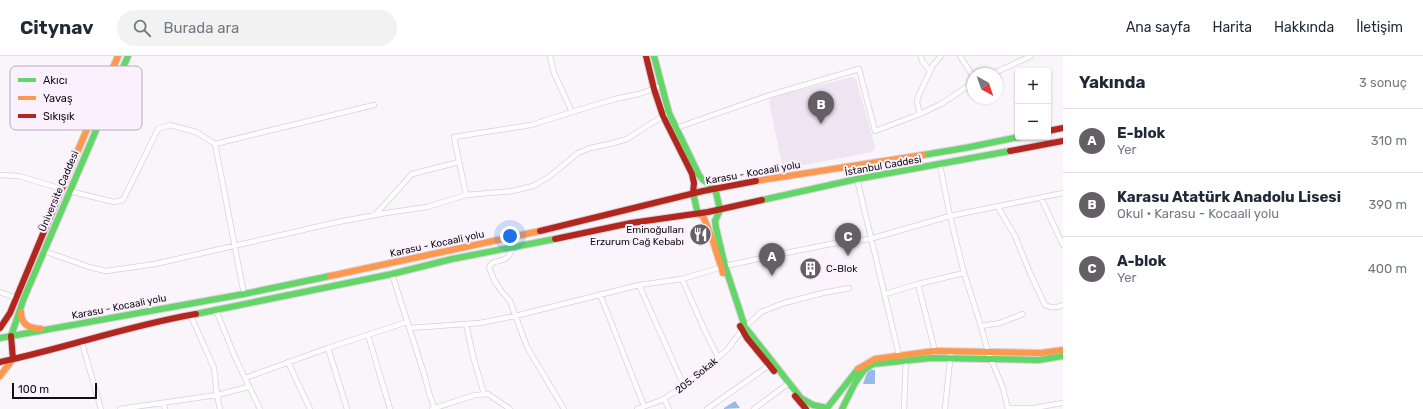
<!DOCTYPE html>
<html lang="tr">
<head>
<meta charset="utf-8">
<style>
  :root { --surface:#fff; --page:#f2f2f3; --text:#1f2937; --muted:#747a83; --line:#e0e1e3; --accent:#635f64 }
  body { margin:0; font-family:Rubik,sans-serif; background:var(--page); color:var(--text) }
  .controls { position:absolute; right:12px; top:12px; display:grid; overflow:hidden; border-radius:4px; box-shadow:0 1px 3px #0004 }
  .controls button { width:36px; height:36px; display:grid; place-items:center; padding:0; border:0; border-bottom:1px solid var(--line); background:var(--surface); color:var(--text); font:20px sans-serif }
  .compass { position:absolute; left:967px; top:12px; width:36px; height:36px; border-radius:50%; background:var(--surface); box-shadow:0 1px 3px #0004; rotate:140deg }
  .scale { position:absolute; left:12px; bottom:10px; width:85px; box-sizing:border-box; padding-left:4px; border:2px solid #120f13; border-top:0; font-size:11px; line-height:14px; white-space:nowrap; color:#120f13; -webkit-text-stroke:3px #fbf1fe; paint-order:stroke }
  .you { position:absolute; left:510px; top:180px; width:14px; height:14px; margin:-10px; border:3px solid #fff; border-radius:50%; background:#1a73e8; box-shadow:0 0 0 6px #1a73e833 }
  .badge { display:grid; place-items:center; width:26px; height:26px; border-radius:50%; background:var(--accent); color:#fff; font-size:13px; font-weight:700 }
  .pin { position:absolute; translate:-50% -33px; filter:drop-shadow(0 1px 2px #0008) }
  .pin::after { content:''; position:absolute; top:21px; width:14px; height:12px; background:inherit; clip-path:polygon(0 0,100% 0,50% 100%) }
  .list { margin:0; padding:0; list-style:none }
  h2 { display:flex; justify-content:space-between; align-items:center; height:52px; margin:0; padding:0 16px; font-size:17px }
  h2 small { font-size:13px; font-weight:400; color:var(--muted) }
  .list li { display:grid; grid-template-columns:26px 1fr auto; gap:12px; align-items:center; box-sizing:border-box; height:64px; padding:0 16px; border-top:1px solid var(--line) }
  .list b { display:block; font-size:15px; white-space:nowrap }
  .list p { margin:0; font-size:13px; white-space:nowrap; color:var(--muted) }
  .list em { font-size:13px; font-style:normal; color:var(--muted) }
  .icon { flex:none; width:22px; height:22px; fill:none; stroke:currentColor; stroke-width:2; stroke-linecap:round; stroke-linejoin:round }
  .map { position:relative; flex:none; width:1063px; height:353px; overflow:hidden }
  header { display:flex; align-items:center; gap:24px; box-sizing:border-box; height:56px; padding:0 20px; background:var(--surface); border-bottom:1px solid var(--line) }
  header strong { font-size:19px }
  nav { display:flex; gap:22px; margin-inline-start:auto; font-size:14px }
  .search { width:280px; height:36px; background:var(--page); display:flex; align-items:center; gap:10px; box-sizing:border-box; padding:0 14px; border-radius:22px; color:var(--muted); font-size:15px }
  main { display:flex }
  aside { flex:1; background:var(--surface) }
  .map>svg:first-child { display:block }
  .built { fill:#efe4f2 }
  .water { fill:#95bbec }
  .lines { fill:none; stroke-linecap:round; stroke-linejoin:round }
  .street-casing { stroke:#d7d2d8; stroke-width:6 }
  .fast-casing { stroke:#d7d2d8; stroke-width:8 }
  .slow-casing { stroke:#d7d2d8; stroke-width:8 }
  .jam-casing { stroke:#d7d2d8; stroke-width:8 }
  .street { stroke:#fefdfe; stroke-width:4.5 }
  .fast { stroke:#63d668; stroke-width:6 }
  .slow { stroke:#ff974d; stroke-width:6 }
  .jam { stroke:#b3261e; stroke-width:6 }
  .labels { text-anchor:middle; stroke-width:4; stroke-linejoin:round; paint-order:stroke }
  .street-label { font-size:10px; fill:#120f13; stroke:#fbf1fe }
  .poi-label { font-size:10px; fill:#120f13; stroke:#fbf1fe; text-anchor:end }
  .key { fill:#fbf1fe; stroke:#b5adb8; stroke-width:1 }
  .key-label { font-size:11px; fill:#120f13 }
</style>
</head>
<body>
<header>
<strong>Citynav</strong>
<div class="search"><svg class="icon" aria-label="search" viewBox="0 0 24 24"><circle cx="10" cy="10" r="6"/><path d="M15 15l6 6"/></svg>Burada ara</div>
<nav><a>Ana sayfa</a><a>Harita</a><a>Hakkında</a><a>İletişim</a></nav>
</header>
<main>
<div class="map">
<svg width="1063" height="353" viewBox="0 0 1063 353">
  <rect width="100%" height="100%" fill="#faf4fb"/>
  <path class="built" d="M 852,21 L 856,23 L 875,91 L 872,96 L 783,113 L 769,46 L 772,41 Z"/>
  <path class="water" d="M 868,314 L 875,314 L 875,328 L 863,328 Z
    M 735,345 L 740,352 L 724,353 L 724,352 Z"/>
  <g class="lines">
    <defs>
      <path id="street" d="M 550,0 L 554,17 L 572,56 L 615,43 L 639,38 L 661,30
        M 921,0 L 922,5 L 930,15
        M 960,0 L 973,20
        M 992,18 L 1031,0
        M 920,58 L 917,46 L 918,41 L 933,9 L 941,0
        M 676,72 L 767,40 L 859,13 L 875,75 L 920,58 L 941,48 L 973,27
        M 940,109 L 950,160 L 964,217 L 981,270 L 988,296 L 1003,332 L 1008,353
        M 0,119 L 19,120 L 62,133
        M 857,123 L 899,299
        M 69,135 L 114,146 L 123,144 L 158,73 L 170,69 L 196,76 L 215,88
        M 466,139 L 454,81 L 531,69 L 572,56
        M 1041,142 L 1063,189
        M 998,151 L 1015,180 L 1030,217 L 1045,249 C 1051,252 1057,252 1063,249
        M 375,159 L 412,118 L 459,106
        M 512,192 C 509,205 503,203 492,207 L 489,211 L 494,224 L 502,236 L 510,245 L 527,291 L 564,353
        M 44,195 L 89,211 L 106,215 L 155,208 L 338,166 L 386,157 L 427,151 L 466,139 L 513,135 L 533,130 L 549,121 L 578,97 L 590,92 L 610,88 L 627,83 L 647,70 L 669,57
        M 392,218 L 425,321 L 429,337 L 435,353
        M 682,223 L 705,275 L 718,301
        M 918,228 L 935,295
        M 639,229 L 684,330
        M 0,236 L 16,242
        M 244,238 L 215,88 L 374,49
        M 600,238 L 644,350
        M 885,238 L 918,228 L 964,217
        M 216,254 L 235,301 L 245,322
        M 190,258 L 214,312 L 217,339 L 248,331
        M 466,268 L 473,300 L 484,338
        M 981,270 L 1000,267 L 1023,258
        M 409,272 L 480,267 L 515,260 L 639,229 L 682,223 L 725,210 L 776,199 L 831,188 L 870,183 L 950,160 L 1063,137
        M 368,279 L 390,353
        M 82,287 L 101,353
        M 328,292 L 347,353
        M 288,306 L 310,353
        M 664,343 L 669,353
        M 164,347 L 165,353
        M 1008,352 L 1034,352 L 1063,347
        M 120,353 L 217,339 L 220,353
        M 260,353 L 245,322 L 328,292 L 407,266
        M 432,353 L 475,339 L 488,338 L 510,353
        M 637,353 L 662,344 L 684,330 L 727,294 L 742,274 L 761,256 L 784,247 L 823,237 L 849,232
        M 707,353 L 771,308
        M 754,353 L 789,327
        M 904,353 L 906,302
        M 945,353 L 951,295"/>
      <path id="fast" d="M 654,0 L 669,57 L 699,119 L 703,124 L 715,132
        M 923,99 L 965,92 L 1019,81
        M 715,132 L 720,154
        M 693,137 L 698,158
        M 762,144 L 857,123 L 1010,95
        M 720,154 L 715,165 L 716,172 L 725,210 L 745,271 L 801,342 L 813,349 L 827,352 L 858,313
        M 196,258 L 392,218 L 452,203 L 555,183
        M 11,280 L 24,242 L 128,0
        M 0,282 L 244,238 L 330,220
        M 842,353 L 855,327 L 864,314 L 873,308 L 931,302 L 1039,304 L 1063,300"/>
      <path id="slow" d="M 65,125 L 118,0
        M 756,125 L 923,99
        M 698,158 L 703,160 L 712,182 L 723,217
        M 330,220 L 540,175
        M 21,256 C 21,269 29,272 41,273
        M 858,313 L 875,303 L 935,295 L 1041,297 L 1063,294
        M 0,320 L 13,303"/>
      <path id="jam" d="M 646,0 L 654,33 L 663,60 L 692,118 L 694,127 L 693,137
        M 1048,75 L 1063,72
        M 1010,95 L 1063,85
        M 540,175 L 703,135 L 756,125
        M 555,183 L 631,167 L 708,156 L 762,144
        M 740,270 L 747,282 L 774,315
        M 0,272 L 10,257 L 65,125
        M 11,280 L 13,303
        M 0,306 C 66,292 130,269 196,258
        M 795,340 L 806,353"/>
    </defs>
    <use href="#street" class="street-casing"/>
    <use href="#fast" class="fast-casing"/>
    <use href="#slow" class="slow-casing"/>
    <use href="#jam" class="jam-casing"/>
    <use href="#street" class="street"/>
    <use href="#fast" class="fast"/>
    <use href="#slow" class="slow"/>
    <use href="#jam" class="jam"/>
  </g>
  <defs>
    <symbol id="restaurant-disc" viewBox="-11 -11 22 22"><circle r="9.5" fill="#635f64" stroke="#fbf1fe"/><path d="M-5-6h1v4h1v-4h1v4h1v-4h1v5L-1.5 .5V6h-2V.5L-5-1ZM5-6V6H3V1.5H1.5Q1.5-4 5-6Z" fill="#fff"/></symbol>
    <symbol id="building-disc" viewBox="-11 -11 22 22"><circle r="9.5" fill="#635f64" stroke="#fbf1fe"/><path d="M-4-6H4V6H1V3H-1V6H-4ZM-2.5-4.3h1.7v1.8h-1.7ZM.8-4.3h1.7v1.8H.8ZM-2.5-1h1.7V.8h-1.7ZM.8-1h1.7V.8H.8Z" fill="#fff"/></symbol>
  </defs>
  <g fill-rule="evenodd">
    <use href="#restaurant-disc" x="688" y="166" width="25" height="25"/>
    <use href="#building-disc" x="798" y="200" width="25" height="25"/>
  </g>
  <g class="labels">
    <g class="street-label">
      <text transform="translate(883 109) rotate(-10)" y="4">İstanbul Caddesi</text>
      <text transform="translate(753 116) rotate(-10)" y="4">Karasu - Kocaali yolu</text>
      <text transform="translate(58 135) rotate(-67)" y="4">Üniversite Caddesi</text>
      <text transform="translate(437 187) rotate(-12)" y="4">Karasu - Kocaali yolu</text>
      <text transform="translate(119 250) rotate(-11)" y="4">Karasu - Kocaali yolu</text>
      <text transform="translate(696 319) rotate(-39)" y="4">205. Sokak</text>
    </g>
    <g class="poi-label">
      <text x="684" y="177">Eminoğulları<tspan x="684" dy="12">Erzurum Cağ Kebabı</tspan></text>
      <text x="826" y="216" text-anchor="start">C-Blok</text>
    </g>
  </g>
  <rect x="10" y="10" width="132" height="64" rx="6" class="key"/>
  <rect x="18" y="22" width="18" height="4" fill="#63d668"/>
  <rect x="18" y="40" width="18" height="4" fill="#ff974d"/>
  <rect x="18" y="58" width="18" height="4" fill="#b3261e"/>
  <g class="key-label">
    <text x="43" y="28">Akıcı</text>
    <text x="43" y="46">Yavaş</text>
    <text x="43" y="64">Sıkışık</text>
  </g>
</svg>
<div class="controls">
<button>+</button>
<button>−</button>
</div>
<svg class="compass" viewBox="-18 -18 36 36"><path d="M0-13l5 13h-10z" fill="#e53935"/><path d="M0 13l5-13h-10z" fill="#747a83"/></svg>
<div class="scale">100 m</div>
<div class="you"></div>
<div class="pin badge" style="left:772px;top:220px">A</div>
<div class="pin badge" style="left:821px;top:68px">B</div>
<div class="pin badge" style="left:848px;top:200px">C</div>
</div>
<aside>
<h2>Yakında<small>3 sonuç</small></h2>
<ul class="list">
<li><span class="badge">A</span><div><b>E-blok</b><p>Yer</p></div><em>310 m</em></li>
<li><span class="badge">B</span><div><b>Karasu Atatürk Anadolu Lisesi</b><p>Okul · Karasu - Kocaali yolu</p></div><em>390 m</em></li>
<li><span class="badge">C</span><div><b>A-blok</b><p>Yer</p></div><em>400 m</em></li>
</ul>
</aside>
</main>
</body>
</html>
